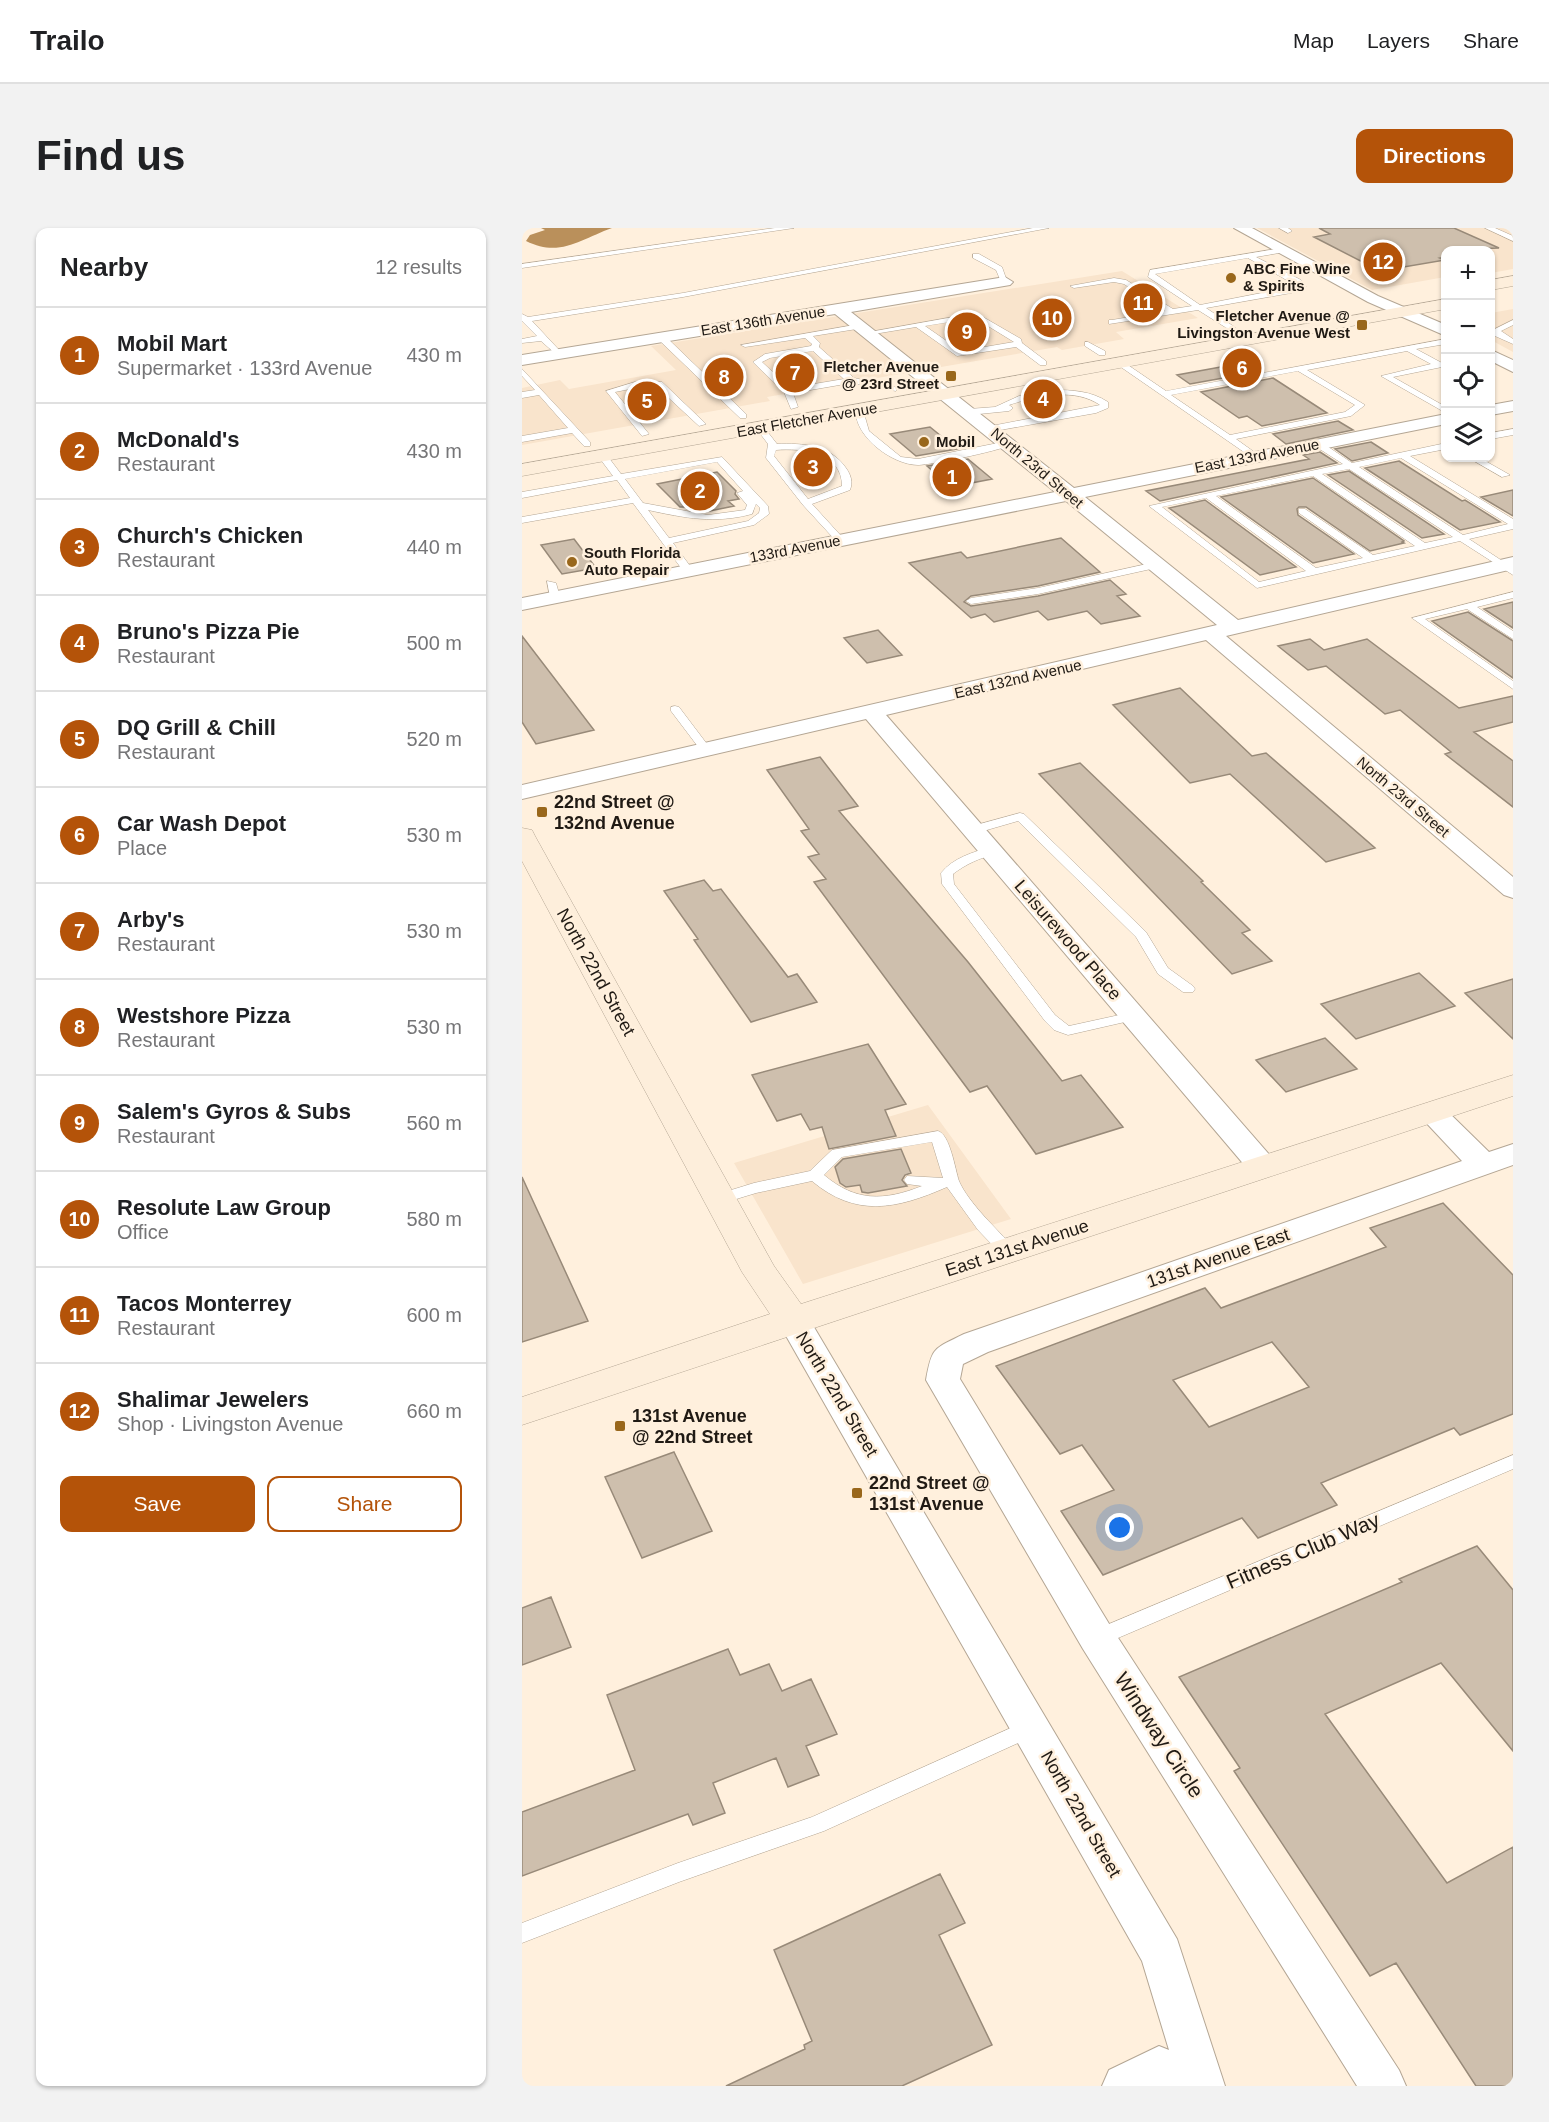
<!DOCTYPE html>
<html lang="en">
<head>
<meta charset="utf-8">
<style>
  :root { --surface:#fff; --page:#f2f2f2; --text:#202124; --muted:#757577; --line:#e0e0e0; --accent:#b45309 }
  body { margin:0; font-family:Arial,sans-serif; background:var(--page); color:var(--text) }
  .controls { position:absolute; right:18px; top:18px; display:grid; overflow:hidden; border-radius:12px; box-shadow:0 2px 4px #0004 }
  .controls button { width:54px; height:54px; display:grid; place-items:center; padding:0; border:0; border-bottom:2px solid var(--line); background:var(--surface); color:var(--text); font:30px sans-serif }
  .you { position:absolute; left:598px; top:1300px; width:21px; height:21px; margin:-15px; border:4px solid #fff; border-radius:50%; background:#1a73e8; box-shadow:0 0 0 9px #1a73e833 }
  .badge { display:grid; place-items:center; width:39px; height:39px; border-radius:50%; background:var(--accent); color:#fff; font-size:20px; font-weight:700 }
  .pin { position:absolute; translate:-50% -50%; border:3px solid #fff; box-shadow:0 2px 6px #0006 }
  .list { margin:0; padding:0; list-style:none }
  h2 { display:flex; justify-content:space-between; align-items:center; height:78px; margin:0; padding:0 24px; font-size:26px }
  h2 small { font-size:20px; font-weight:400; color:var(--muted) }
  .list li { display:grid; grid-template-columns:39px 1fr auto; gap:18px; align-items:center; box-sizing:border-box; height:96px; padding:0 24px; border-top:2px solid var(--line) }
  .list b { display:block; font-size:22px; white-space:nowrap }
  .list p { margin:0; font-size:20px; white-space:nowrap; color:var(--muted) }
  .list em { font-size:20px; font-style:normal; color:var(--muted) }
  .actions { display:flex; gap:12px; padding:18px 24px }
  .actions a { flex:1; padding:14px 0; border:2px solid var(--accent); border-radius:12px; text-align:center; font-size:21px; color:var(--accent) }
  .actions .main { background:var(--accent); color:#fff }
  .icon { flex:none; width:33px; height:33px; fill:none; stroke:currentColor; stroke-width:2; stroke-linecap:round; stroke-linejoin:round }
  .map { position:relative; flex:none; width:991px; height:1858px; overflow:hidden; border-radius:12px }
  header { display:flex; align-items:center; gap:36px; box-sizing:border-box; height:84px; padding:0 30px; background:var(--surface); border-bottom:2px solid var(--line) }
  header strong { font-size:28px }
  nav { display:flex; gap:33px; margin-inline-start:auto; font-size:21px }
  .intro { display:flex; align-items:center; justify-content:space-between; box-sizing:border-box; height:144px; padding:0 36px }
  h1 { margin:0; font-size:42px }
  .button { padding:15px 27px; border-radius:12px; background:var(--accent); color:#fff; font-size:21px; font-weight:700 }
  main { display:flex; gap:36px; padding:0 36px }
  aside { flex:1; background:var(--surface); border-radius:12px; box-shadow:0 2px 4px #0004 }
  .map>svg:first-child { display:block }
  .built { fill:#f9e4cc }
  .water { fill:#ba905b }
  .building { fill:#cebfad; stroke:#988a79; stroke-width:1.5; fill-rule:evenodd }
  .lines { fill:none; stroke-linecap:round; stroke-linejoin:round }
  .lane-casing { stroke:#b4a694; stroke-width:1 }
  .street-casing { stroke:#b4a694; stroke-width:2 }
  .secondary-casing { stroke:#b4a694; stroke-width:1 }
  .lane { fill:#fff; fill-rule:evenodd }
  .street { fill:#fff; fill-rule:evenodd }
  .secondary { fill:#fdeedb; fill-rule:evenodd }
  .poi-dot { fill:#99671b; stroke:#fff0dd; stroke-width:2 }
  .labels { text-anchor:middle; stroke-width:5; stroke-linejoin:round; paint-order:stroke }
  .far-poi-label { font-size:15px; font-weight:bold; fill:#201a14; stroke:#fff0dd; text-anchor:start }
  .far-street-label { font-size:15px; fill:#201a14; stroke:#fff0dd }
  .poi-label { font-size:18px; font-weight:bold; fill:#201a14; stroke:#fff0dd; text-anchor:start }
  .street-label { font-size:18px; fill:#201a14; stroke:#fff0dd }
  .near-street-label { font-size:21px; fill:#201a14; stroke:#fff0dd }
</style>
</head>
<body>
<header>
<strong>Trailo</strong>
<nav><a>Map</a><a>Layers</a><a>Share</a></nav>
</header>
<div class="intro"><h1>Find us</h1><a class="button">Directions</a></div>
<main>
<aside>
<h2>Nearby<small>12 results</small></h2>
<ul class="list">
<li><span class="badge">1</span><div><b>Mobil Mart</b><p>Supermarket · 133rd Avenue</p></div><em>430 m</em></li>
<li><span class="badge">2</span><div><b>McDonald's</b><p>Restaurant</p></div><em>430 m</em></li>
<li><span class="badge">3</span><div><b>Church's Chicken</b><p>Restaurant</p></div><em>440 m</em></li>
<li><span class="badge">4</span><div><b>Bruno's Pizza Pie</b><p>Restaurant</p></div><em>500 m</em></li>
<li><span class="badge">5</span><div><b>DQ Grill &amp; Chill</b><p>Restaurant</p></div><em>520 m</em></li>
<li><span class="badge">6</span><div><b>Car Wash Depot</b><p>Place</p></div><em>530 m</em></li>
<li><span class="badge">7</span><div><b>Arby's</b><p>Restaurant</p></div><em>530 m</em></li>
<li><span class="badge">8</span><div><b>Westshore Pizza</b><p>Restaurant</p></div><em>530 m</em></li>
<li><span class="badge">9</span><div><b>Salem's Gyros &amp; Subs</b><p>Restaurant</p></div><em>560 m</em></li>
<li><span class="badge">10</span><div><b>Resolute Law Group</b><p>Office</p></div><em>580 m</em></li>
<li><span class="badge">11</span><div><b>Tacos Monterrey</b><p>Restaurant</p></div><em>600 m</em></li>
<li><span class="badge">12</span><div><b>Shalimar Jewelers</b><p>Shop · Livingston Avenue</p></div><em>660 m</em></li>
</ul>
<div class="actions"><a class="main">Save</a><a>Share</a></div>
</aside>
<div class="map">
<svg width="991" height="1858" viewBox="0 0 991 1858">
  <rect width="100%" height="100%" fill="#fff0dd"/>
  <path class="built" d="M 735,0 L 991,0 L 991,41 L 969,45 L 969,22 L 924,22 L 923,49 L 850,62 Z
    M 600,43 L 676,90 L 594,104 L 602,111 L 540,122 L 535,119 L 245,169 L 248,173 L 0,217 L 0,160 L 38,152 L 47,161 L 154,142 L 129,118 Z
    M 991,81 L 991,124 L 969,112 L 969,85 Z
    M 406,877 L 489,991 L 281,1056 L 212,935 Z"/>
  <path class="water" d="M 19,0 L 90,0 C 59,11 38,30 4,13 L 8,7 L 23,2 Z"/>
  <path class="building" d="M 797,0 L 932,0 L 977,20 L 924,22 L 924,29 L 918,30 L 923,32 L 858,43 L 792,9 L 808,6 Z
    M 726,134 L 740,143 L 668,156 L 655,147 Z
    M 751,150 L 805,185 L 740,198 L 725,188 L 717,190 L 679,164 Z
    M 816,193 L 831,202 L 764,216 L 751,206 Z
    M 408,199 L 435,221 L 394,228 L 368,206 Z
    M 849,214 L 866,225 L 830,233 L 813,221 Z
    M 798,224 L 815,235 L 638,273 L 624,263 L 787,231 L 781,227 Z
    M 446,231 L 470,251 L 429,259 L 405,238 Z
    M 877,233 L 940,273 L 943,272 L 978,294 L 938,302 L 843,240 Z
    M 827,243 L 922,306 L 900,310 L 806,247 Z
    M 195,244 L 214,263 L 213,266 L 217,271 L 206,273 L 212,278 L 183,284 L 176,279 L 158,279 L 135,256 Z
    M 791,250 L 882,313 L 880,314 L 882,315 L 848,323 L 784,279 L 777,279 L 775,281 L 776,287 L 832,326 L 791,335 L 699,269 Z
    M 991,262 L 991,288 L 959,269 Z
    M 683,272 L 774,339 L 738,347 L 647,280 Z
    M 539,310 L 578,344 L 516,358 L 449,368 L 442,374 L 449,378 L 516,368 L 588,352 L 604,366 L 595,368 L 618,388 L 579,396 L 565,383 L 526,392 L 516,383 L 472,394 L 463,386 L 449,390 L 387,335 L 439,324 L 445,330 Z
    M 52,311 L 74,340 L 40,346 L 19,317 Z
    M 991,374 L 991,400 L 962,381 Z
    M 946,384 L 991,413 L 991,450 L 910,393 Z
    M 356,402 L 380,427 L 345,435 L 322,410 Z
    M 0,408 L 72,502 L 14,516 L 0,494 Z
    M 788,411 L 802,422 L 845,411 L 937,480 L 991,468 L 991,494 L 952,504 L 991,533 L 991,579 L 923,526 L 929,524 L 878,482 L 863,486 L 804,438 L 786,442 L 756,418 Z
    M 658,460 L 730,528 L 744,525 L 853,620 L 804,634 L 708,546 L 668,555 L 591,477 Z
    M 298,529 L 336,578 L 317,583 L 446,734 L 540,853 L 559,847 L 601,899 L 514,926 L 465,858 L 448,864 L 292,654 L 304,651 L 286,629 L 297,626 L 279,603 L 287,601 L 245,542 Z
    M 558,535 L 681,653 L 679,654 L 728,702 L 720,705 L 750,733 L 710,746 L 517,546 Z
    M 182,652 L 191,663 L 199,661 L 266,749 L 275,746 L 295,774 L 229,794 L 172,712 L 176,711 L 142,663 Z
    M 897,745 L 933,778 L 834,811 L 799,776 Z
    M 991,751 L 991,811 L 943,765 Z
    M 803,810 L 835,841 L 764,864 L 734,832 Z
    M 346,816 L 384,876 L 363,882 L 374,908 L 307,921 L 300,899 L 288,902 L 279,886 L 255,893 L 230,847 Z
    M 379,921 L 389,945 L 383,947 L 380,952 L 385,958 L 346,965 L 340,964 L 338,957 L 324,959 L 318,955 L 313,939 L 321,931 Z
    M 0,949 L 66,1093 L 0,1114 Z
    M 921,975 L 991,1047 L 991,1186 L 938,1207 L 932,1200 L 799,1255 L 815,1277 L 736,1310 L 720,1290 L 581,1347 L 539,1283 L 592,1262 L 560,1217 L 538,1226 L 474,1138 L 683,1060 L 699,1080 L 864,1019 L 848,1000 ZM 750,1114 L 787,1159 L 687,1199 L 651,1152 Z
    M 152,1224 L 190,1303 L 120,1330 L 83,1249 Z
    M 955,1318 L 991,1362 L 991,1523 L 919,1435 L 803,1486 L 925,1655 L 991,1619 L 991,1858 L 954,1858 L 874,1735 L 848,1748 L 712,1543 L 718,1540 L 657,1449 L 880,1354 L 877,1351 Z
    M 29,1369 L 49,1419 L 0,1437 L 0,1380 Z
    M 206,1421 L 218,1447 L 247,1436 L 260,1463 L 289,1451 L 315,1506 L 284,1518 L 297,1547 L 266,1559 L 254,1530 L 191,1555 L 203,1585 L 171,1597 L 166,1586 L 0,1648 L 0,1584 L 113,1542 L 85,1467 Z
    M 418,1646 L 443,1695 L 417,1707 L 470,1817 L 380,1858 L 204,1858 L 283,1821 L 282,1817 L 290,1813 L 252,1722 Z"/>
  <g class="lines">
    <defs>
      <path id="lane" d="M 253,0 L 272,0 L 0,40 L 0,36 Z
        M 511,0 L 527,0 L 161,69 L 10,93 L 39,124 L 40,126 L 36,128 L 19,113 L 0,115 L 0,111 L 15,108 L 0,93 L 0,86 L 6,89 L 161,65 Z
        M 757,0 L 766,0 L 770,3 L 766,5 Z
        M 963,0 L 973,0 L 991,8 L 991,13 Z
        M 760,20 L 763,24 L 734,29 L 779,52 L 784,59 L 769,65 L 684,80 L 714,100 L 714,104 L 711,104 L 676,82 L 587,96 L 587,92 L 590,92 L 643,83 L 602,56 L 592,54 L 552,60 L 548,58 L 592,50 L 604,52 L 651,81 L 670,78 L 626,49 L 628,42 ZM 726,30 L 775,58 L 678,77 L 633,46 Z
        M 451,26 L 457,26 L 480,39 L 486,56 L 480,56 L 474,42 L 451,30 Z
        M 454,85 L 499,111 L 500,115 L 524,133 L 524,137 L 518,137 L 494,119 L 435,128 L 394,99 L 346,107 L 342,105 ZM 453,90 L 492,114 L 439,123 L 403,98 Z
        M 991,92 L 991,97 L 979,103 L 991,111 L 991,116 L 973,108 L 971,102 Z
        M 338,96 L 342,98 L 341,100 L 291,108 L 298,115 L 297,119 L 332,150 L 374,159 L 374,163 L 329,155 L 271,165 L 276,179 L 269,181 L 262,164 L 231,134 L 243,126 L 289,118 L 290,116 L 283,110 L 223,119 L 219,117 ZM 291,123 L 322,151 L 268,160 L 240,134 L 248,130 Z
        M 137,108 L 143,108 L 224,186 L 224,190 L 218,190 L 137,112 Z
        M 924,111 L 924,116 L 894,121 L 920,135 L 920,139 L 871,149 L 924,179 L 924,185 L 859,148 L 909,136 L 885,123 L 785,142 L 843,177 L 829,188 L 714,211 L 735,226 L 735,230 L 732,231 L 593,135 L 600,133 L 644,163 ZM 776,143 L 833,177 L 823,184 L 708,207 L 649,167 Z
        M 566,114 L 583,123 L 583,127 L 577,127 L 563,118 L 563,114 Z
        M 0,141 L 68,214 L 68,218 L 62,218 L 50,205 L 0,214 L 0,208 L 46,200 L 17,167 L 0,170 L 0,164 L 13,162 L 0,148 Z
        M 113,154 L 140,154 L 184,196 L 177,198 L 135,159 L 113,160 L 93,164 L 127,206 L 120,208 L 84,163 Z
        M 531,162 C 551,162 569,163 586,174 L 586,180 L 574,185 L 467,204 L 464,203 L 464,199 L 578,177 C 553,160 518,167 490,176 L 487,177 L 491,180 L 487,183 L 447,187 L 443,184 L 447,181 L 473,179 L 497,168 Z
        M 334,180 L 341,182 L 347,203 L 379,229 L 396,231 L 486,213 L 490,216 C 482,222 409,237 396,237 C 370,237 330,207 334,180 Z
        M 235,198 L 241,198 L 255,216 C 281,215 308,217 324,240 C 329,247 331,254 328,262 L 290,276 L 321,310 L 321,314 L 315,314 L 281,277 L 244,230 L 246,216 L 234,200 ZM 254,222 C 280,220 320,224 320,258 L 286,271 L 252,228 Z
        M 991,201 L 991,207 L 969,211 L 969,205 Z
        M 793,214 L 799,214 L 830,235 L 924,215 L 924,221 L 888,228 L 991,291 L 991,301 L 947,311 L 991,340 L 991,347 L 938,313 L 735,360 L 627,278 L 821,236 L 793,218 ZM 879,230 L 986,296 L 941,307 L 837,239 ZM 827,241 L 931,309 L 903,315 L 800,246 ZM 791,248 L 893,318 L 851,327 L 783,281 L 777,281 L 777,285 L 841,330 L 794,340 L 694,268 ZM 684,270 L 784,343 L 737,354 L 640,279 Z
        M 81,225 L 84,226 L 99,246 L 200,229 L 246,278 L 247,286 L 232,297 L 151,315 L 171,342 L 166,345 L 162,344 L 111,275 L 0,295 L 0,289 L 108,270 L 95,252 L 0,270 L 0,264 L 91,248 L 76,228 ZM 195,234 L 221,263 L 215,265 L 225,277 L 223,282 L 186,287 L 121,275 L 103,251 ZM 234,276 L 238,280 L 237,285 L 226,293 L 147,310 L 126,282 C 162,290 194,296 230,286 Z
        M 947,230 L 958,230 L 988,247 L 980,249 Z
        M 634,334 L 638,335 L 638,339 L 516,366 L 449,376 L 444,373 L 449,370 L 516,360 Z
        M 25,353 L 34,355 L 38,369 L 37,371 L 28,369 Z
        M 991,364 L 991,370 L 955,379 L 991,403 L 991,411 L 945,381 L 903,391 L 991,453 L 991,461 L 890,390 Z
        M 153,478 L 157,479 L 188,520 L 188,524 L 180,524 L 149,483 L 149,479 Z
        M 498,585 L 502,586 L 624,704 L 646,740 L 671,758 L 673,761 L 671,764 L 661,764 L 636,746 L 614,709 L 496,593 L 451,606 L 445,602 L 447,599 Z
        M 469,619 L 473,620 L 475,623 L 473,626 C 458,630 444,636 431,646 L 432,656 L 533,787 L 547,798 L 611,784 L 618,788 L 616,791 L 546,807 L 532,802 L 523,793 L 420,656 L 419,645 C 431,630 451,624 469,619 Z
        M 416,903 C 428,906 433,941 437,953 C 446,974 476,1003 492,1019 L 494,1023 L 492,1027 L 480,1027 L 456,1002 L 425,959 C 375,981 334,990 290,953 L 234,965 L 198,976 L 190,971 L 193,967 L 232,955 L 288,943 L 310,922 ZM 410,914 L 421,950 L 385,948 L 382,952 L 385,956 L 400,958 C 362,973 334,974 302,947 L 320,929 Z
        M 991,1227 L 991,1241 L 582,1416 L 575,1418 L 568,1416 L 565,1410 L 568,1404 Z
        M 509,1491 L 516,1494 L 519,1500 L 516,1506 L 302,1603 L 157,1654 L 0,1715 L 0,1695 L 156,1635 L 290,1589 Z"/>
      <path id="street" d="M 712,0 L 730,0 L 856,68 L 924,97 L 924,108 L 846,74 Z
        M 483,49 L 491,54 L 488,57 L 329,84 L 552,260 L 924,186 L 924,196 L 563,269 L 716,392 L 991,329 L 991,341 L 704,408 L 991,649 L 991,670 L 982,667 L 684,412 L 364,487 L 752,932 L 756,939 L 752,946 L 741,949 L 730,946 L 344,491 L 0,571 L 0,557 L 695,397 L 544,273 L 0,382 L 0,370 L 533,264 L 313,86 L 0,137 L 0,127 Z
        M 969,122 L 991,132 L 991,144 L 969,133 Z
        M 991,173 L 991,183 L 969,187 L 969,177 Z
        M 910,876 L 920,878 L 967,924 L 991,916 L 991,937 L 466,1124 L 441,1136 L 438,1151 L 589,1399 L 877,1842 L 884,1858 L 835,1858 L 561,1421 L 404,1152 C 410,1118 412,1121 442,1106 L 940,933 L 895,885 L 900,878 Z
        M 271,1080 L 283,1084 L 655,1711 L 703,1858 L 580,1858 L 587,1842 L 637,1818 L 647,1822 L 620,1733 L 255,1092 L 259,1084 Z"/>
      <path id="secondary" d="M 991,48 L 991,58 L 969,62 L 969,52 Z
        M 924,71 L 924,81 L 0,248 L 0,236 Z
        M 0,600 L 10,602 L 13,608 L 252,1038 L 279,1076 L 991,847 L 991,868 L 0,1197 L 0,1169 L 248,1086 L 220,1044 L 0,633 Z"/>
    </defs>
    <use href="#lane" class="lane-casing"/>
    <use href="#street" class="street-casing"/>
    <use href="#secondary" class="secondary-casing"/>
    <use href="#lane" class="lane"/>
    <use href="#street" class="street"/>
    <use href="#secondary" class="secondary"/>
  </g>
  <g class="poi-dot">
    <circle cx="709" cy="50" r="6"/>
    <rect x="834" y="91" width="12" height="12" rx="3"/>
    <rect x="423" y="142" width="12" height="12" rx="3"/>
    <circle cx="402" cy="214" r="6"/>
    <circle cx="50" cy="334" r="6"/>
    <rect x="14" y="578" width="12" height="12" rx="3"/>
    <rect x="92" y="1192" width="12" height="12" rx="3"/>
    <rect x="329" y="1259" width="12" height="12" rx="3"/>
  </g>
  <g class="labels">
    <g class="far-poi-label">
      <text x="721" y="46">ABC Fine Wine<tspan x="721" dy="17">&amp; Spirits</tspan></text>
      <text x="828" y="93" text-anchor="end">Fletcher Avenue @<tspan x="828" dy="17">Livingston Avenue West</tspan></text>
      <text x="417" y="144" text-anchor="end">Fletcher Avenue<tspan x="417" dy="17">@ 23rd Street</tspan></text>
      <text x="414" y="219">Mobil</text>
      <text x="62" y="330">South Florida<tspan x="62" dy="17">Auto Repair</tspan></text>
    </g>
    <g class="far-street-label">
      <text transform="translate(241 93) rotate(-9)" y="5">East 136th Avenue</text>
      <text transform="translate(285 192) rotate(-10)" y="5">East Fletcher Avenue</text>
      <text transform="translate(735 228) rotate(-11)" y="5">East 133rd Avenue</text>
      <text transform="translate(515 240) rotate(40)" y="5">North 23rd Street</text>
      <text transform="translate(273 321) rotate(-11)" y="5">133rd Avenue</text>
      <text transform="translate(496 451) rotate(-13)" y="5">East 132nd Avenue</text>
      <text transform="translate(881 569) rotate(40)" y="5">North 23rd Street</text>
    </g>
    <g class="poi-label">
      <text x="32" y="580">22nd Street @<tspan x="32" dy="21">132nd Avenue</tspan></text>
      <text x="110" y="1194">131st Avenue<tspan x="110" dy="21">@ 22nd Street</tspan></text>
      <text x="347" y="1261">22nd Street @<tspan x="347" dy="21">131st Avenue</tspan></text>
    </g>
    <g class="street-label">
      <text transform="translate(546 712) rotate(49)" y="6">Leisurewood Place</text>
      <text transform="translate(74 744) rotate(61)" y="6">North 22nd Street</text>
      <text transform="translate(495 1020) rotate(-18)" y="6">East 131st Avenue</text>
      <text transform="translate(696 1030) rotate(-19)" y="6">131st Avenue East</text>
      <text transform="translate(315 1166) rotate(59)" y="6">North 22nd Street</text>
      <text transform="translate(559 1586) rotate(60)" y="6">North 22nd Street</text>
    </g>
    <g class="near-street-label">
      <text transform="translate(781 1323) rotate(-23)" y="7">Fitness Club Way</text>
      <text transform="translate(637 1507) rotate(57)" y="7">Windway Circle</text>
    </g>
  </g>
</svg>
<div class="controls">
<button>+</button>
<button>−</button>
<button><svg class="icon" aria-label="locate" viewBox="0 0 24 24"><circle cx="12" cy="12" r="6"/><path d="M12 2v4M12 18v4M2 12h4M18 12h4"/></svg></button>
<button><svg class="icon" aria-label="layers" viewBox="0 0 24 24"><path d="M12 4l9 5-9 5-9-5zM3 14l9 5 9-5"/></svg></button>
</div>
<div class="you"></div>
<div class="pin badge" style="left:430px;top:249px">1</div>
<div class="pin badge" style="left:178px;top:263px">2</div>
<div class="pin badge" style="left:291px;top:239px">3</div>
<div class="pin badge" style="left:521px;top:171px">4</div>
<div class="pin badge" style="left:125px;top:173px">5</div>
<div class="pin badge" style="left:720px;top:140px">6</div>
<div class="pin badge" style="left:273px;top:145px">7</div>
<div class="pin badge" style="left:202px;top:149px">8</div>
<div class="pin badge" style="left:445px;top:104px">9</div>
<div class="pin badge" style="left:530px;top:90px">10</div>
<div class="pin badge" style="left:621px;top:75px">11</div>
<div class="pin badge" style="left:861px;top:34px">12</div>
</div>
</main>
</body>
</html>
